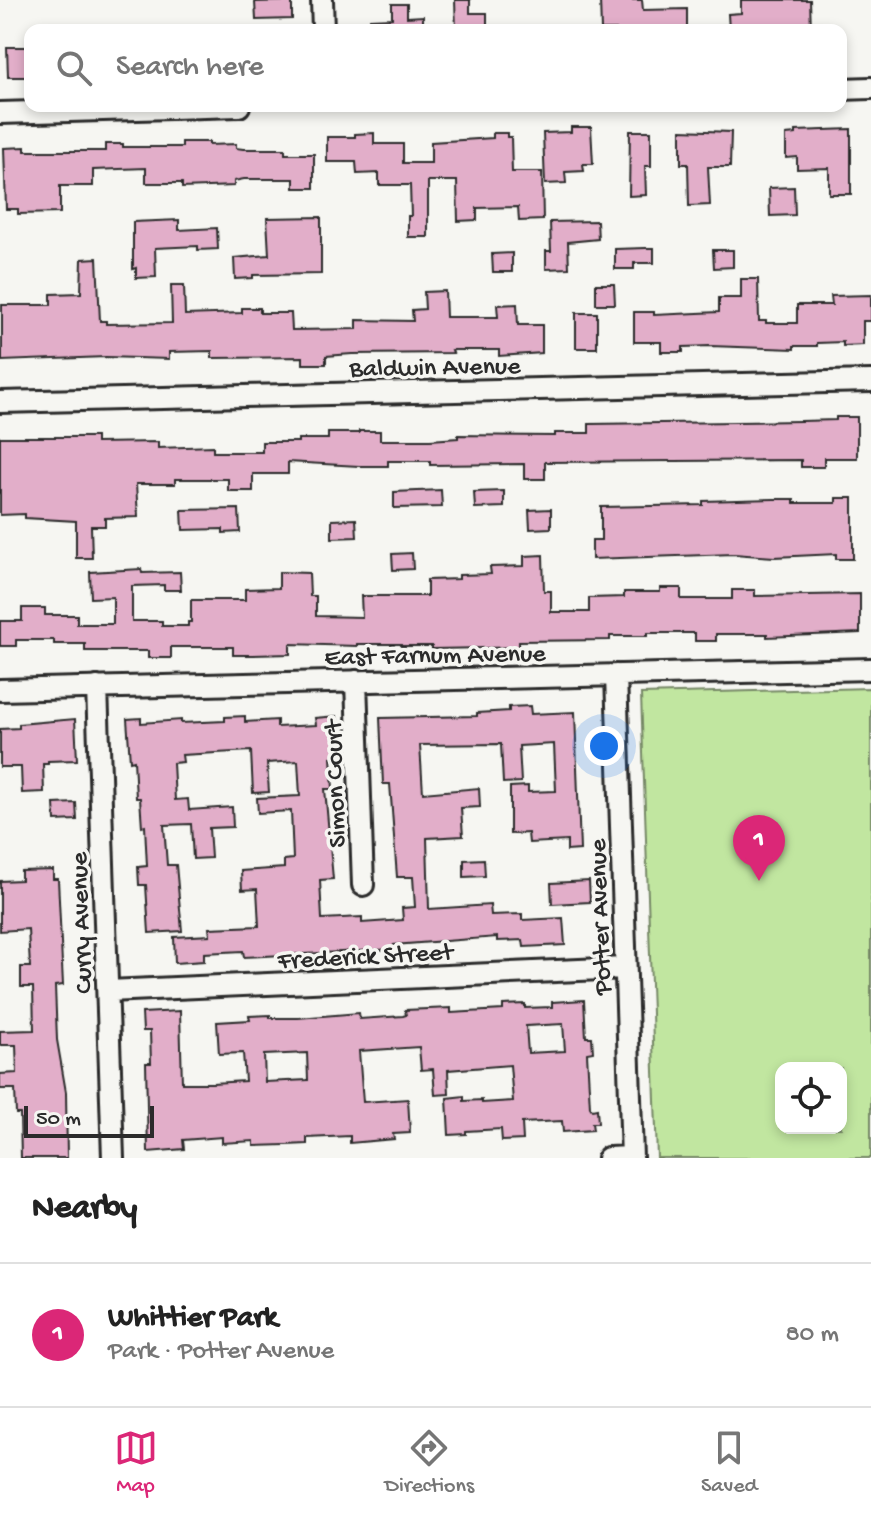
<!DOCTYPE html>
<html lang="en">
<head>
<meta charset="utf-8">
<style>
  :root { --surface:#fff; --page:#f6f6f6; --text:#222; --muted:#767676; --line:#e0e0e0; --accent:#db2777 }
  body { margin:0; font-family:"Gochi Hand",sans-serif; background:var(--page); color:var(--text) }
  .controls { position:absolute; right:24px; bottom:24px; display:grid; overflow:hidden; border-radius:16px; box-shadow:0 4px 12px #0003 }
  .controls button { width:72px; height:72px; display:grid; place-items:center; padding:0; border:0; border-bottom:2px solid var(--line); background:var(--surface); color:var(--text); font:40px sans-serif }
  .scale { position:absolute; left:24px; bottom:20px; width:130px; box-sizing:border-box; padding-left:8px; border:4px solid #2b2b2b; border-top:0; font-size:22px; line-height:28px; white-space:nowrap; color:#2b2b2b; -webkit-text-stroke:6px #f6f6f2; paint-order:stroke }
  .you { position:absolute; left:604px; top:746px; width:28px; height:28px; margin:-20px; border:6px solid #fff; border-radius:50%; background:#1a73e8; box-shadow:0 0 0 12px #1a73e833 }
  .badge { display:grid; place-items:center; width:52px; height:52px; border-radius:50%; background:var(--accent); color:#fff; font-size:26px; font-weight:700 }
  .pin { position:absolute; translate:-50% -66px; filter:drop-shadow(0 2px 4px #0008) }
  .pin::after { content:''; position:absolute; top:42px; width:28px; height:24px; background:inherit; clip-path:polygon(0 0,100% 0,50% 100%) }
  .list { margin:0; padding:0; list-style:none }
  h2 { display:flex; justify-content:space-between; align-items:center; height:104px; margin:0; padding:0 32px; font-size:34px }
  h2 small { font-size:26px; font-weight:400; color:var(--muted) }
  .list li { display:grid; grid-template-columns:52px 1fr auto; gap:24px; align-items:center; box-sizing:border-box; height:144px; padding:0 32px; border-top:2px solid var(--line) }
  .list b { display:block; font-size:30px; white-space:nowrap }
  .list p { margin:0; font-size:26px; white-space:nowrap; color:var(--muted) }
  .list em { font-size:26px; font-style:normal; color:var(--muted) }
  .icon { flex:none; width:44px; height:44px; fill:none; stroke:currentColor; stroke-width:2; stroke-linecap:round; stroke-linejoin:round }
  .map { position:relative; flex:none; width:871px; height:1158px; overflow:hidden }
  .search { position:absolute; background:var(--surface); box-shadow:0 4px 12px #0003; left:24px; right:24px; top:24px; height:88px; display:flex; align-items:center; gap:20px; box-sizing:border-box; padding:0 28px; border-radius:16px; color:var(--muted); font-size:30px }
  .sheet { height:248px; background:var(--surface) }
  nav { display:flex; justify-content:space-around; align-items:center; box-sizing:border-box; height:112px; border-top:2px solid var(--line); background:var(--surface); font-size:22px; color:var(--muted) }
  nav a { display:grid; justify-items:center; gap:4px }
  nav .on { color:var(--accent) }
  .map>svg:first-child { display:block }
  .green { fill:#c1e6a0; stroke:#768866; stroke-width:2; fill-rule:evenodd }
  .building { fill:#e2aec9; stroke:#2b2b2b; stroke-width:2; fill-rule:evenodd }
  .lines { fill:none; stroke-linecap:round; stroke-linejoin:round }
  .minor-casing { stroke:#2b2b2b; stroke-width:26 }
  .minor { stroke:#f6f6f2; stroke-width:20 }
  .labels { text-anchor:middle; stroke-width:7; stroke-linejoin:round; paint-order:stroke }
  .street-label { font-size:26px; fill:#2b2b2b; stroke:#f6f6f2 }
</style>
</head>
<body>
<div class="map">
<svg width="871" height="1158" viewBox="0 0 871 1158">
  <rect width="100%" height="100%" fill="#f6f6f2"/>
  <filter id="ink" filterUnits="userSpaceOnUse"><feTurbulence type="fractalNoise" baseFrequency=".0125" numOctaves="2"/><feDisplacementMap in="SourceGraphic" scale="16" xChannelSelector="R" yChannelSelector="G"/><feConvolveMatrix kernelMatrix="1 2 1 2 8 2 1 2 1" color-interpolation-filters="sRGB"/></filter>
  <g filter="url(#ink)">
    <path class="green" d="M 871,688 L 871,1158 L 657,1158 L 641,694 ZM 781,1068 L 841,1068 L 841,1128 L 781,1128 Z"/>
    <path class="building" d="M 455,0 L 470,0 L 470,13 L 487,13 L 487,30 L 456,30 Z
      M 600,0 L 642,0 L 643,10 L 687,9 L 687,30 L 601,30 Z
      M 741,0 L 810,0 L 811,30 L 729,30 L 728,14 L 741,13 Z
      M 292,1 L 292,19 L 256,20 L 255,2 Z
      M 392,4 L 407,4 L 407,17 L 423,16 L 423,30 L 370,30 L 370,19 L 392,18 Z
      M 7,47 L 28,47 L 29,77 L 8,77 Z
      M 571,127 L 591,127 L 593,164 L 583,164 L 584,171 L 565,172 L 566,183 L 545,184 L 543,133 L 571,132 Z
      M 851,129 L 851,194 L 829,194 L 829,168 L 797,169 L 797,157 L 786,158 L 786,135 L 796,134 L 796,131 Z
      M 681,130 L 731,132 L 730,167 L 708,167 L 710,205 L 689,206 L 688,164 L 681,164 Z
      M 630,131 L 651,131 L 651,166 L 645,166 L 646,195 L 629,196 Z
      M 374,133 L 374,144 L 403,144 L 403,163 L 431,163 L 431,142 L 493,138 L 493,133 L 507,133 L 507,137 L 511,137 L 512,172 L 542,172 L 543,220 L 519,221 L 518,207 L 477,208 L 477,220 L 458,221 L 457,181 L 428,181 L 428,237 L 408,237 L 408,216 L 411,216 L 410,185 L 379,185 L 379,173 L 357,174 L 356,162 L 327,162 L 327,137 L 355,137 L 355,134 Z
      M 182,142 L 209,142 L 209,145 L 236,144 L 236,148 L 243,149 L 285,149 L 285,154 L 314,154 L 314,188 L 294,188 L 294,179 L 244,179 L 234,181 L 234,186 L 182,188 L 182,183 L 146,183 L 146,168 L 93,170 L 93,186 L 60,186 L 60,213 L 18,214 L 18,209 L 6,209 L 4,148 L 25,147 L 25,151 L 105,151 L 105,144 L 123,144 L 123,147 L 182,147 Z
      M 794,187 L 795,215 L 770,216 L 769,188 Z
      M 321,217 L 321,274 L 253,275 L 253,278 L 235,279 L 234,258 L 269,255 L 267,218 Z
      M 179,220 L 179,230 L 217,228 L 218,249 L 198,250 L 198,246 L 155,248 L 156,277 L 136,278 L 136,268 L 133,269 L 133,222 Z
      M 597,221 L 598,239 L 568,242 L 569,268 L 546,269 L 546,251 L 551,251 L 550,222 Z
      M 646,248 L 654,248 L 654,263 L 634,263 L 634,269 L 615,269 L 615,249 Z
      M 713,250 L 733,250 L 733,267 L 714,268 Z
      M 512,253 L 512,272 L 493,272 L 492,254 Z
      M 97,258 L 100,321 L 106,321 L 106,324 L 172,323 L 171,285 L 184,285 L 185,315 L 242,313 L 242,308 L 260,308 L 260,313 L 291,313 L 292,330 L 357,329 L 357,320 L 413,321 L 412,310 L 425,309 L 424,292 L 445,291 L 446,317 L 498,317 L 497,305 L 517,304 L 518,325 L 542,325 L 542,353 L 499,356 L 499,350 L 452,350 L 453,353 L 352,354 L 326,356 L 326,364 L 303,364 L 303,357 L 212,358 L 212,351 L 169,352 L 169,359 L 106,357 L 2,361 L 2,305 L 51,305 L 51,294 L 81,293 L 82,259 Z
      M 741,279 L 758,279 L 759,321 L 766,321 L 766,323 L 797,323 L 797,305 L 832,305 L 831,296 L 871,295 L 871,321 L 863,321 L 863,345 L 843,346 L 843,342 L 817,343 L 817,346 L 794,346 L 794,349 L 710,346 L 683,347 L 683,352 L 661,352 L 661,342 L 634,342 L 634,312 L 654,312 L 654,315 L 719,312 L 719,298 L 741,298 Z
      M 596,284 L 614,284 L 615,304 L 596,304 Z
      M 576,313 L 597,313 L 597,348 L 576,348 Z
      M 836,417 L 857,417 L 857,458 L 824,458 L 824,467 L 801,467 L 801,460 L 545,462 L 545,479 L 524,479 L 524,464 L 430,465 L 430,461 L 388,461 L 388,466 L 359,466 L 288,462 L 288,474 L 253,474 L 253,491 L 228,491 L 228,479 L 175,479 L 175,484 L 136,484 L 138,517 L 105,518 L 105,526 L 91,526 L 92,558 L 76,558 L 76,521 L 25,518 L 25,514 L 0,515 L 0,437 L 96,437 L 96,443 L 158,442 L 158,448 L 213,446 L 213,452 L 262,452 L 262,442 L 298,442 L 298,439 L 328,439 L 328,433 L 359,433 L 359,431 L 380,431 L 380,440 L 430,440 L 458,438 L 458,435 L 555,436 L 555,433 L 589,433 L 589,424 L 801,421 L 836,420 Z
      M 441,490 L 442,507 L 394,508 L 394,492 Z
      M 504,491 L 504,507 L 475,508 L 474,492 Z
      M 836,498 L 853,498 L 853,559 L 836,559 L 836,554 L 774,557 L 734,554 L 592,559 L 592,540 L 601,540 L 601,507 L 703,505 L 703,501 L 774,499 L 794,499 L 794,503 L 836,503 Z
      M 239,509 L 240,532 L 223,533 L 223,529 L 183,530 L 182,510 Z
      M 551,509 L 551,528 L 530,529 L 529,510 Z
      M 356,519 L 357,537 L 332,538 L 332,520 Z
      M 412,553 L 413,569 L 393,570 L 392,554 Z
      M 543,555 L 544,591 L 551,591 L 551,612 L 589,612 L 589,598 L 624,597 L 624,592 L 660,592 L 660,588 L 681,588 L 681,599 L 732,599 L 732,590 L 755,590 L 755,596 L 860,594 L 860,633 L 767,637 L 767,634 L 716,634 L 716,641 L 695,641 L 695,633 L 647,633 L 647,636 L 610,636 L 610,640 L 519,641 L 519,647 L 486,648 L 432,649 L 432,646 L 401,646 L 401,644 L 357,644 L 357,646 L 290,644 L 290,654 L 253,655 L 233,655 L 233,647 L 171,647 L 171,658 L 148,658 L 148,651 L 85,651 L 85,644 L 54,644 L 54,640 L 16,640 L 16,646 L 0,646 L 0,621 L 22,621 L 22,608 L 45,608 L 45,615 L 77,615 L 77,624 L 113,624 L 113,597 L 91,598 L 90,572 L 141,569 L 142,573 L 180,572 L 181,590 L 164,590 L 164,585 L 132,586 L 132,621 L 162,621 L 162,626 L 188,626 L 188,622 L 191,622 L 191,600 L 245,600 L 245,589 L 279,588 L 279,572 L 309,573 L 310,596 L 316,596 L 316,616 L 362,617 L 361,596 L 427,596 L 427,580 L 459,579 L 459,575 L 491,574 L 490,567 L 524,566 L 524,556 Z
      M 530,706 L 531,714 L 575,712 L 580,850 L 567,851 L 567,841 L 529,843 L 528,833 L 510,834 L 510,787 L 528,786 L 528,792 L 556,791 L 554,744 L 519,746 L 521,782 L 503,783 L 501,744 L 420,745 L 423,793 L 479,788 L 480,807 L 461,808 L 463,836 L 427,838 L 429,909 L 490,905 L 491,915 L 522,914 L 522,920 L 563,918 L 565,945 L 524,947 L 523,940 L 497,941 L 497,937 L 394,945 L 395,949 L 341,952 L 244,957 L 243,951 L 204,953 L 204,961 L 175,963 L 174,937 L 210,935 L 209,928 L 259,926 L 257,889 L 242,890 L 241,871 L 284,868 L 284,860 L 293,859 L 291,811 L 258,813 L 257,798 L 300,796 L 298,761 L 267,763 L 269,792 L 253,793 L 251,751 L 182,755 L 183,762 L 173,763 L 175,800 L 188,799 L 189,810 L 232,807 L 233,827 L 209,828 L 211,858 L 193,859 L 191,824 L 164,825 L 167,865 L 176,865 L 182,931 L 149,933 L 146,885 L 139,885 L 138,867 L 147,866 L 145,826 L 142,827 L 140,798 L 136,798 L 134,760 L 130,761 L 127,719 L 141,718 L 141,723 L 181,720 L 181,723 L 225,721 L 225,717 L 245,716 L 245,722 L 277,720 L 277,727 L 316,725 L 315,718 L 337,716 L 339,756 L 331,757 L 333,789 L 325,789 L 333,879 L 320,880 L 322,919 L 362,917 L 362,923 L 403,920 L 402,908 L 415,907 L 413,877 L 397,877 L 390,784 L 383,784 L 380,718 L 477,716 L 477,713 L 509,711 L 509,707 Z
      M 75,719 L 77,760 L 48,761 L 48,764 L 43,764 L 44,792 L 22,793 L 21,767 L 0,767 L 0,729 L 19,728 L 19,724 Z
      M 76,803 L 77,820 L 55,821 L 54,804 Z
      M 484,859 L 485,876 L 464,877 L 464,860 Z
      M 53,870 L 53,879 L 58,879 L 63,985 L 55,986 L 57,1040 L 66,1092 L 67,1158 L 21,1158 L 20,1114 L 16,1114 L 15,1089 L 0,1089 L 0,1074 L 17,1073 L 16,1045 L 0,1045 L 0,1031 L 34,1030 L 33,987 L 21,987 L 21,967 L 30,967 L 28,929 L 0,931 L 0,881 L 21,880 L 21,871 Z
      M 589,881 L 590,902 L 552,904 L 551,883 Z
      M 584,1000 L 586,1037 L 592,1037 L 593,1052 L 587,1053 L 590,1107 L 592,1110 L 597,1109 L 598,1123 L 592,1123 L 593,1130 L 563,1132 L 562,1121 L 522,1123 L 523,1140 L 502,1141 L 501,1129 L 466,1131 L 466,1134 L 449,1135 L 447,1098 L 464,1096 L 464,1101 L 482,1100 L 482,1103 L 513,1101 L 510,1065 L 448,1070 L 449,1094 L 435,1095 L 433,1069 L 421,1070 L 419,1047 L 359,1051 L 363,1102 L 408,1099 L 410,1133 L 393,1134 L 394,1139 L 350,1143 L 350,1136 L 307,1138 L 307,1144 L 286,1145 L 254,1146 L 254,1141 L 222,1143 L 222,1137 L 183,1140 L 184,1149 L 148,1152 L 146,1063 L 151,1063 L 150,1031 L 143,1031 L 142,1013 L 180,1011 L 182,1083 L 212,1083 L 245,1081 L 243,1053 L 219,1054 L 217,1022 L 250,1020 L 249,1016 L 270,1015 L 270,1018 L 298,1018 L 359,1013 L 360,1019 L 403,1016 L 406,1015 L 405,1010 L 451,1008 L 451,1013 L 503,1010 L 503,1005 L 525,1004 L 525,1008 L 552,1007 L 552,1002 ZM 563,1024 L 565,1051 L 528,1053 L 526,1026 ZM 307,1053 L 308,1080 L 265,1082 L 264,1055 Z"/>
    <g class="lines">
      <defs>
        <path id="minor" d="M 322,0 L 323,30
          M 841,89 L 871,88
          M 0,113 L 239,106
          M 0,402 L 871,381
          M 616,675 L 632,1158
          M 356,681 L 363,885
          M 97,687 L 113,1158
          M 0,690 L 871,669
          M 108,991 L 625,968
          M 608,1158 L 632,1157"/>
      </defs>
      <use href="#minor" class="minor-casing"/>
      <use href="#minor" class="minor"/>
    </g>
  </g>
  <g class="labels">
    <g class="street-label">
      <text transform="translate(435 365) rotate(-1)" y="9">Baldwin Avenue</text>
      <text transform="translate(435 653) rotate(-1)" y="9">East Farnum Avenue</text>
      <text transform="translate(333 784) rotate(-92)" y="9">Simon Court</text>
      <text transform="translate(598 917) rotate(-92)" y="9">Potter Avenue</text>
      <text transform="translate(79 923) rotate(-92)" y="9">Curry Avenue</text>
      <text transform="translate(365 954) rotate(-3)" y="9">Frederick Street</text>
    </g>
  </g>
</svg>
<div class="controls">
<button><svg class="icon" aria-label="locate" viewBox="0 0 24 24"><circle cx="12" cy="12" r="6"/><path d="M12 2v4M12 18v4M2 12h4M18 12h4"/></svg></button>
</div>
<div class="scale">50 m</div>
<div class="you"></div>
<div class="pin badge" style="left:759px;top:881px">1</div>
<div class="search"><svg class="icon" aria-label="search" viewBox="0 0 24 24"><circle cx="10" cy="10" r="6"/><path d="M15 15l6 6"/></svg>Search here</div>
</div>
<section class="sheet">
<h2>Nearby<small></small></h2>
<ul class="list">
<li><span class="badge">1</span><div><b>Whittier Park</b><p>Park · Potter Avenue</p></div><em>80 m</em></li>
</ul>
</section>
<nav>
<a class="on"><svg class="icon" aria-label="map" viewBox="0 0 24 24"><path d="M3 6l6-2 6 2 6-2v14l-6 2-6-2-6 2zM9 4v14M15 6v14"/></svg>Map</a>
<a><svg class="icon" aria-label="directions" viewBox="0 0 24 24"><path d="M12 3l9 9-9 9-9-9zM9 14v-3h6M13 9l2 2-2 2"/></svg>Directions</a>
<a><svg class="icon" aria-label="saved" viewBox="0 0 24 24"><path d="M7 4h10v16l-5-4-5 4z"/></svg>Saved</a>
</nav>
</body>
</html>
